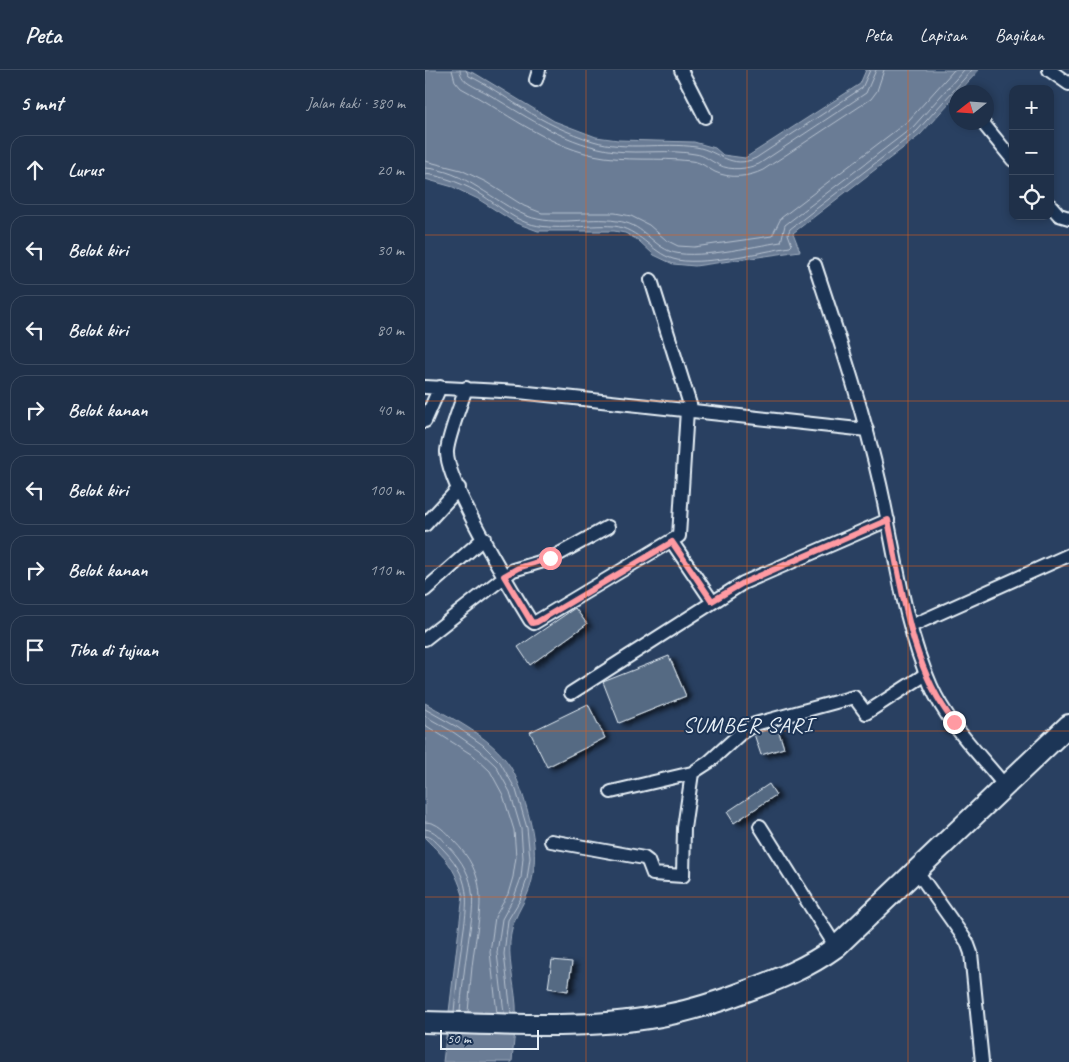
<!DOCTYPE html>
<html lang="id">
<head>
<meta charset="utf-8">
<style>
  :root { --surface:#1f3049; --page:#2c3c53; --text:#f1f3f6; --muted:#a1a9b4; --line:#3c4b61 }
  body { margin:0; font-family:Caveat,sans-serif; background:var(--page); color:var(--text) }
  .controls { position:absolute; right:15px; top:15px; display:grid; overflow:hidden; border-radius:10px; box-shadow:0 2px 8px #0003 }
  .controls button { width:45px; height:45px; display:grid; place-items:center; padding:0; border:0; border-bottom:1px solid var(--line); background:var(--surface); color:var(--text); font:25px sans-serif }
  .compass { position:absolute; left:524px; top:15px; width:45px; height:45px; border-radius:50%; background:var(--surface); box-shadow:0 2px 8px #0003; rotate:253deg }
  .scale { position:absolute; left:15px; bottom:12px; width:99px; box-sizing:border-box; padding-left:5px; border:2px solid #e8f1f8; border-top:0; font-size:14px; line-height:18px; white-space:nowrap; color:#e8f1f8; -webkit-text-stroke:4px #1d3557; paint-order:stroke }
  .stop { position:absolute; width:15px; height:15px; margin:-11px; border:4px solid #ff9aa2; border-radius:50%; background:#fff }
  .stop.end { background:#ff9aa2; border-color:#fff; box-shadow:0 1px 5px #0008 }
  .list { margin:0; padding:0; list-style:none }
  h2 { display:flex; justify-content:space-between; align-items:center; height:65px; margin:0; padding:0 20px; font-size:21px }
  h2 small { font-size:16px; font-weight:400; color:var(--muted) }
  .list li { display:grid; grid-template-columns:32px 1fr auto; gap:15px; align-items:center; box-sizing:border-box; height:70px; margin:0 10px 10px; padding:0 10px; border:1px solid var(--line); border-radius:15px }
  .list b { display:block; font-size:19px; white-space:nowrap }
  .list em { font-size:16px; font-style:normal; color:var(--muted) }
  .icon { flex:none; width:28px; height:28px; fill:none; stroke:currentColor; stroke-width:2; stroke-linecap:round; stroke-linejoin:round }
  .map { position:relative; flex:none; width:644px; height:992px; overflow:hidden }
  header { display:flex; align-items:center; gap:30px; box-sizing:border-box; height:70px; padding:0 25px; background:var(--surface); border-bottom:1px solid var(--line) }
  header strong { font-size:24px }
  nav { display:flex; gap:28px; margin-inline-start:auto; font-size:18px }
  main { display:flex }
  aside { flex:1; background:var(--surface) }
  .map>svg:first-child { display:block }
  .water { fill:#6b7c95; stroke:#9dabbd }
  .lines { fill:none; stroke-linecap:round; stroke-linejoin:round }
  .shore { stroke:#b6c2d0; stroke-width:1 }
  .building { fill:#556a83; stroke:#e8f1f8; filter:url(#shadow) }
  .minor-casing { stroke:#e8f1f8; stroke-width:16 }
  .trunk-casing { stroke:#e8f1f8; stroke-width:24 }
  .minor { stroke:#1d3557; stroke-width:12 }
  .trunk { stroke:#1d3557; stroke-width:20 }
  .route { stroke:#ff9aa2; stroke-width:6 }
  .grid { fill:none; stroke:#e86118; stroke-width:1; stroke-opacity:0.55 }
  .labels { text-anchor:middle; stroke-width:4; stroke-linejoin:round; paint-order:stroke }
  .quarter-label { font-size:22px; letter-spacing:1px; fill:#e8f1f8; stroke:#1d3557 }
</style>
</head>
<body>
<header>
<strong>Peta</strong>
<nav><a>Peta</a><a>Lapisan</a><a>Bagikan</a></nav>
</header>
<main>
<aside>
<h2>5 mnt<small>Jalan kaki · 380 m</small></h2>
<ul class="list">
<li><svg class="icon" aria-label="ahead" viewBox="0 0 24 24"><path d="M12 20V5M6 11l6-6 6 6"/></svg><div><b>Lurus</b></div><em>20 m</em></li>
<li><svg class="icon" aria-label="left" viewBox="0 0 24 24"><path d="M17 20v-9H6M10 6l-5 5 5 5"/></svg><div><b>Belok kiri</b></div><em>30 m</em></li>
<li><svg class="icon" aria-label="left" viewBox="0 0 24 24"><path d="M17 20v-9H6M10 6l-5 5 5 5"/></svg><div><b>Belok kiri</b></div><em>80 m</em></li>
<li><svg class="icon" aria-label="right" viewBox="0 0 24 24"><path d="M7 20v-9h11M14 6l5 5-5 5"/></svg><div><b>Belok kanan</b></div><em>40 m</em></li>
<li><svg class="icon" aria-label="left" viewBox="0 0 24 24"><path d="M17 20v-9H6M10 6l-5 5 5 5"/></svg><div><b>Belok kiri</b></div><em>100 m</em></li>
<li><svg class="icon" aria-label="right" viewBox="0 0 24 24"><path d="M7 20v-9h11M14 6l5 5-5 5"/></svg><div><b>Belok kanan</b></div><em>110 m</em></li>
<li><svg class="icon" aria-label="arrive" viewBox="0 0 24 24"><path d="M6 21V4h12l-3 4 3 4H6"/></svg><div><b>Tiba di tujuan</b></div></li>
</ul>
</aside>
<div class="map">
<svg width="644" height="992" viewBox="0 0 644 992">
  <defs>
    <filter id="shadow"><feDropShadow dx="5.5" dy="3" stdDeviation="2.5" flood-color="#0009"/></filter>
  </defs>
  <rect width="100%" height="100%" fill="#294061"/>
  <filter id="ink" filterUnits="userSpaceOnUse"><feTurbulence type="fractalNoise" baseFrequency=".02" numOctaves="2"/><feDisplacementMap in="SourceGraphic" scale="10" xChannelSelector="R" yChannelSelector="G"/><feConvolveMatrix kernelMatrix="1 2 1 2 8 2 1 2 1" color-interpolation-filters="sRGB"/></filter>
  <g filter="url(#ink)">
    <path class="water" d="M 0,0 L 40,0 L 51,4 L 129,51 L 171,67 L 193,70 L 269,72 L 290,78 L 298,85 L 320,88 L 435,14 L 441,0 L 554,0 L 495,65 L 368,163 L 375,181 L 270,196 L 248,194 L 229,185 L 213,170 L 200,163 L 189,161 L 113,161 L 91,153 L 53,129 L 28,117 L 0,109 Z
      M 0,633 C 30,650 66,667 85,696 C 93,709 98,725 102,739 C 109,763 112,786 107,810 C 103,830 89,844 86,863 C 82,888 89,910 91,935 C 92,953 88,974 87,992 L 18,992 L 38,825 C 29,796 21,789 0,768 Z"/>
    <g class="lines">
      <path class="shore" d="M 27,0 L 30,11 L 36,18 C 79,41 119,74 168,85 C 200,92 234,87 266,91 C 277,92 282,98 290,102 C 305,109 324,107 338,100 L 446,29 L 452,21 L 459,0
        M 35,0 C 35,14 55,18 65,25 C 105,49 143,75 190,81 C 216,84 244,79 270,84 C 280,85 285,91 294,95 C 306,101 322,99 334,94 L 441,23 L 451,0
        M 41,0 L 44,6 C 62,14 79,27 96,37 C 119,52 143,63 168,71 C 201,81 238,72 271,77 C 294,81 306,100 331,88 L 437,18 L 445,0
        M 0,91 L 36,100 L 61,112 L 99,136 L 117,143 L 190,143 L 206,146 L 224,155 L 241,170 L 253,176 L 269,177 L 347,166 L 356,148 L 483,51 L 529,0
        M 0,98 C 40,100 68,132 102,146 C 131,157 163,146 192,151 C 218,154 224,172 244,181 C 267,191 329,176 356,172 L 360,155 L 488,57 L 539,0
        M 0,104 C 18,106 42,115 57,125 C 72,135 86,147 102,153 C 130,162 161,154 189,156 C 214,159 226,182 248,189 C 274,197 336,182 365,177 L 367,175 L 363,164 L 365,159 L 492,61 L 547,0
        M 0,639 L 32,657 L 58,675 L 75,692 L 91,720 L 102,758 L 105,788 L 102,809 L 95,830 L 83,850 L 79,884 L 86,943
        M 0,646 L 28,662 L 54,680 L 71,696 L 85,722 L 96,759 L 98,788 L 96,808 L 89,827 L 77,849 L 72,883 L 79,943
        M 0,655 L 49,686 L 65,701 L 78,725 L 89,760 L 91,787 L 88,807 L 83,824 L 70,847 L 65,882 L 72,943
        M 0,752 C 13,752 20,762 28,770 C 64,806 56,835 49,881 C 46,901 45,922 43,942
        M 0,759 C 10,760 15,768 21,774 C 57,810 48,835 42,881 C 39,901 37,921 35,942
        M 0,766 C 7,766 13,774 18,779 C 51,813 41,838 36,880 C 33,900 31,921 29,942"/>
    </g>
    <path class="building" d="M 150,538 L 162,554 L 105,595 L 93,577 Z
      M 244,586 L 261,626 L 194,653 L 178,612 Z
      M 163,634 L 180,668 L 122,697 L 105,662 Z
      M 352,656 L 359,678 L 336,685 L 329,664 Z
      M 344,714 L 351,725 L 309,753 L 302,742 Z
      M 127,890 L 147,892 L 143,921 L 123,918 Z"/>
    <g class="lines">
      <defs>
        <path id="minor" d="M 256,0 L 280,47
          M 624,0 L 644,14
          M 111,10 L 114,0
          M 557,52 L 588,90
          M 625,135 L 634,145 L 644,148
          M 390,195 C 414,268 438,339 455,414 C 470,480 478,553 506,616 C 522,653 555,685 580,716
          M 226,210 L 267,341
          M 0,317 L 94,322 L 442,360
          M 41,318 C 36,334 23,367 22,381 C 20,411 87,520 105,550 L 109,553 L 254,466 L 262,340
          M 0,351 L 15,317
          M 0,455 L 34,418
          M 247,472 L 287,531
          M 0,520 L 59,468
          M 486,556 L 644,485
          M 0,569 L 88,500 L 125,489 L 183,457
          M 146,623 L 318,513 L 463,450
          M 186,722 L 267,703
          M 335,756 L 411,877
          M 126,771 L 219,788 L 223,791 L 228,804 L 258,806 L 259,758 L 267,703 L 284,692 L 316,663 L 330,654 L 429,627 L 441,643 L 501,604
          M 491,800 L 542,872 L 546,883 L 557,992"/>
        <path id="trunk" d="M 0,952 C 81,954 166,961 246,944 C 271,939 295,931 319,922 C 352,910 382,898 411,877 L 644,655"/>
      </defs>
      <use href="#minor" class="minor-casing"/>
      <use href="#trunk" class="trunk-casing"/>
      <use href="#minor" class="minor"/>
      <use href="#trunk" class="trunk"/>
    </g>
  </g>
  <g class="lines" filter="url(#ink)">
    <path class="route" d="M 125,488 L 93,498 L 79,506 L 107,553 L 112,552 L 247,472 L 287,531 L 318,513 L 463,450 C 477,518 485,596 529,652"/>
  </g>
  <path class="grid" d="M 161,0 L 161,992M 322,0 L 322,992M 483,0 L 483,992M 0,165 L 644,165M 0,331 L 644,331M 0,496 L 644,496M 0,661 L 644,661M 0,827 L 644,827"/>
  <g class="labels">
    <g class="quarter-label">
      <text x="323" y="662">SUMBER SARI</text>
    </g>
  </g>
</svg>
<div class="controls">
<button>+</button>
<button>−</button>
<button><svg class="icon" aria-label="locate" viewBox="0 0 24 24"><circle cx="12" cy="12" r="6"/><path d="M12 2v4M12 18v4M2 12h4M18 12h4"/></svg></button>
</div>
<svg class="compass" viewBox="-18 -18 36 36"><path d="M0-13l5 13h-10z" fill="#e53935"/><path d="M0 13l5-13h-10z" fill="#a1a9b4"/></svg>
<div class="scale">50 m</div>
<div class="stop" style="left:125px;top:488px"></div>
<div class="stop end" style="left:529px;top:652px"></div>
</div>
</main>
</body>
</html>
